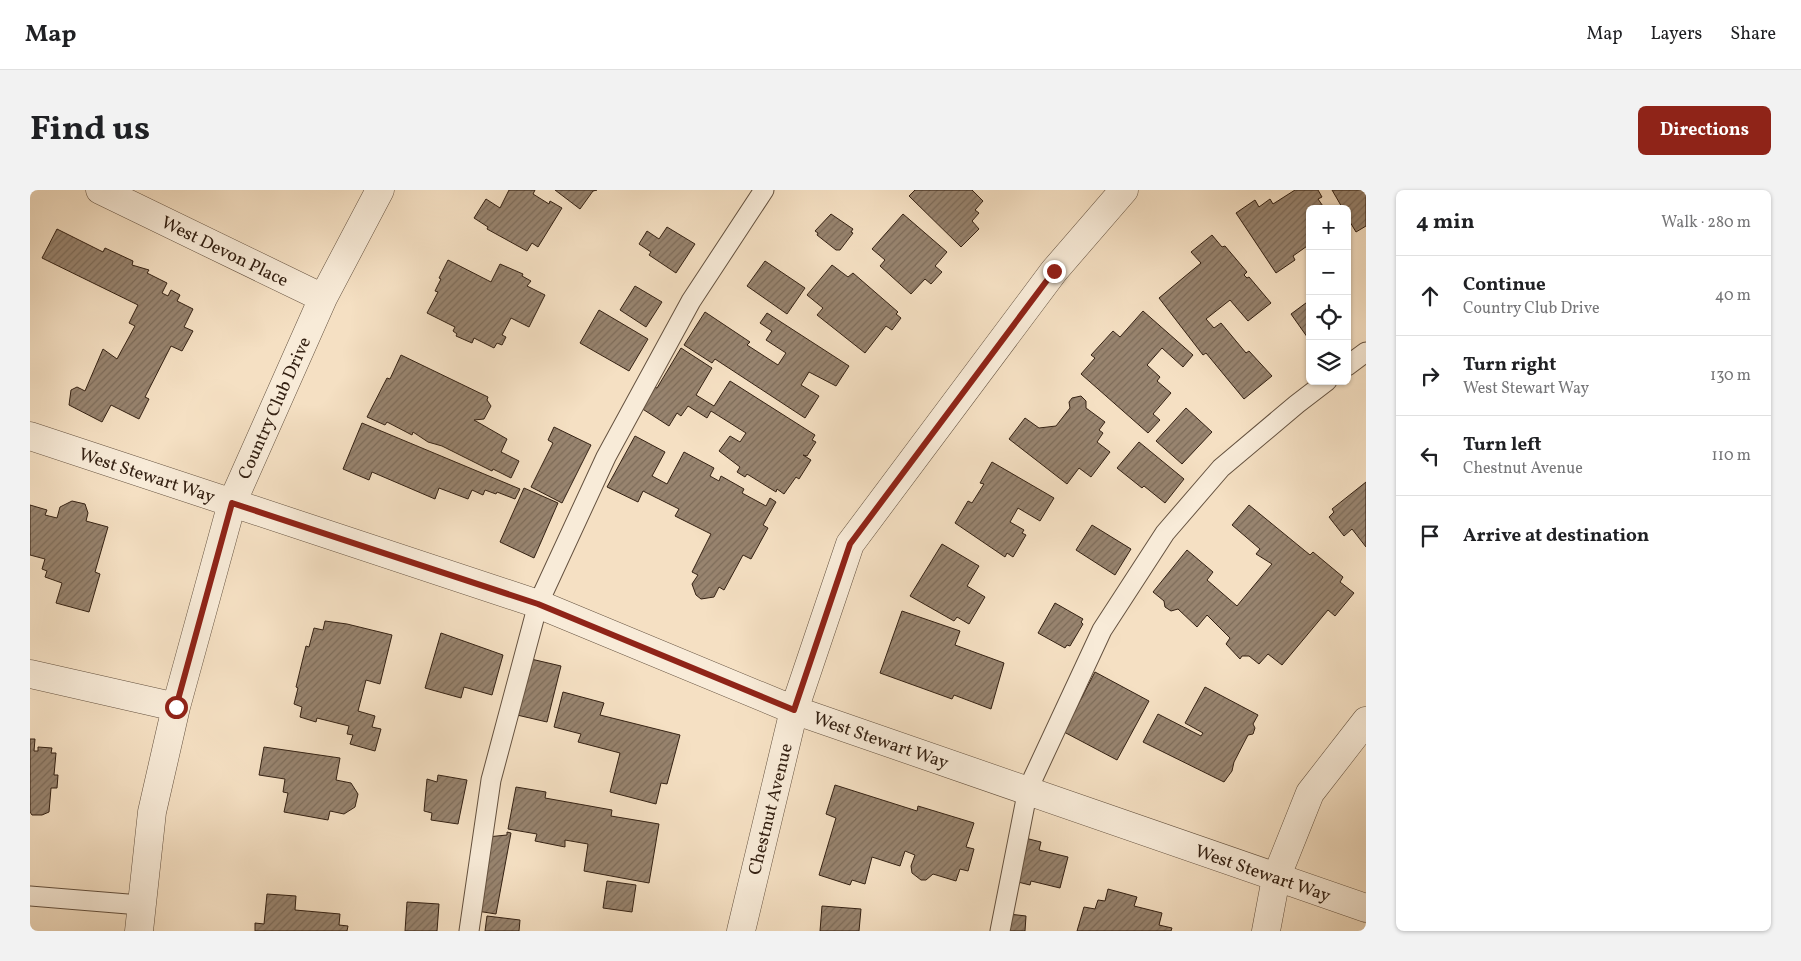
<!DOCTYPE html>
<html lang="en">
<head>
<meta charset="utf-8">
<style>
  :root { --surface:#fff; --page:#f2f2f2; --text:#202124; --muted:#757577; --line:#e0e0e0; --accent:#8f2418 }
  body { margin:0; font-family:Vollkorn,serif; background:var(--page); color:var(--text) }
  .controls { position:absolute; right:15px; top:15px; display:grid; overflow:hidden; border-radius:8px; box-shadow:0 1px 4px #0004 }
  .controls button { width:45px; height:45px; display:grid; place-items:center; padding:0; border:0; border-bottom:1px solid var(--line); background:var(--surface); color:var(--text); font:25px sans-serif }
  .stop { position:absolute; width:15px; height:15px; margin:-11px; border:4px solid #8f2418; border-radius:50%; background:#fff }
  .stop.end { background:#8f2418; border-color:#fff; box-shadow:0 1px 5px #0008 }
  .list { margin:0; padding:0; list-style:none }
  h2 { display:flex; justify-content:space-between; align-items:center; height:65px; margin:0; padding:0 20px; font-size:21px }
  h2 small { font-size:16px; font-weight:400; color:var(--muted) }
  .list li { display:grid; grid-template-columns:32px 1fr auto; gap:15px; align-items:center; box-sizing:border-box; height:80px; padding:0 20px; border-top:1px solid var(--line) }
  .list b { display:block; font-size:19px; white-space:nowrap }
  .list p { margin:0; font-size:16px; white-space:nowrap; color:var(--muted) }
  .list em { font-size:16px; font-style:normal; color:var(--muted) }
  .icon { flex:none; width:28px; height:28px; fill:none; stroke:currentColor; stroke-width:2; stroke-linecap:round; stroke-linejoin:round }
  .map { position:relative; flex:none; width:1336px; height:741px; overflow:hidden; border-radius:8px }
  header { display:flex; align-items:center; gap:30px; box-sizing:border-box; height:70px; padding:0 25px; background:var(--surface); border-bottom:1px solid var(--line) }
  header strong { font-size:24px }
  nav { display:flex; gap:28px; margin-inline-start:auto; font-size:18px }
  .intro { display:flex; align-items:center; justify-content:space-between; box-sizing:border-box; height:120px; padding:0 30px }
  h1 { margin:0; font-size:35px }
  .button { padding:12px 22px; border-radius:8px; background:var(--accent); color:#fff; font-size:18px; font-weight:700 }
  main { display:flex; gap:30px; padding:0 30px }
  aside { flex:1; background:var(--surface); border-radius:8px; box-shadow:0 1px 4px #0004 }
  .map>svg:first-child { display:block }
  .building { fill:url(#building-hatch); stroke:#342113 }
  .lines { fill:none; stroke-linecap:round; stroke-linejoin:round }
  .service-casing { stroke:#64513f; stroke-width:21 }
  .minor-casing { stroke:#64513f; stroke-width:29 }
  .service { stroke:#f8ebd8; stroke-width:19 }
  .minor { stroke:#f8ebd8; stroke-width:28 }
  .route { stroke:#8f2418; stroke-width:6 }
  .labels { text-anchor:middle; stroke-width:4.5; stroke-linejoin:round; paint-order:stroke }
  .street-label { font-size:18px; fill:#342113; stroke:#f8ebd8 }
</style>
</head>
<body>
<header>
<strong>Map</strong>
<nav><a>Map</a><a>Layers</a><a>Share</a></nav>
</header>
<div class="intro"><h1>Find us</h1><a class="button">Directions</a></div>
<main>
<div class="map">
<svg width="1336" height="741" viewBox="0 0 1336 741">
  <defs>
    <pattern id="building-hatch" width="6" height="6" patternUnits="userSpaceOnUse" patternTransform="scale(1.25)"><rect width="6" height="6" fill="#98846f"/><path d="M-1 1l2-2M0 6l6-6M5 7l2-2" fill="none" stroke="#7d6c5a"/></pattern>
  </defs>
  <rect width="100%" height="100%" fill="#f5e0c3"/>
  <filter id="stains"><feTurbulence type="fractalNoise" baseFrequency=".004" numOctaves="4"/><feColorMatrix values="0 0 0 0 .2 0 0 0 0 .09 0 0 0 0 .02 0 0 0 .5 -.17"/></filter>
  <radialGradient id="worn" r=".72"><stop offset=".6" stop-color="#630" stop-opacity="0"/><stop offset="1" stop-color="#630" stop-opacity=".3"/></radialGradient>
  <path class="building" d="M 479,0 L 505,0 L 503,4 L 519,14 L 520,11 L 532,18 L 508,57 L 502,53 L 497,61 L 457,39 L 458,37 L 444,28 L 456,9 L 470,18 Z
    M 525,0 L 567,0 L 563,1 L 550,19 Z
    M 885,0 L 942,0 L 953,11 L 945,20 L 949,23 L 942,31 L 949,39 L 931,57 L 879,6 Z
    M 1265,0 L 1288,0 L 1292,7 L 1288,9 L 1295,19 L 1280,19 L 1280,54 L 1263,66 L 1265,70 L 1246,83 L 1206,23 L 1225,10 L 1229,17 L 1240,9 L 1243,14 Z
    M 1302,0 L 1336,0 L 1336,36 L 1326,42 L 1317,27 L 1317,19 L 1313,19 Z
    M 801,24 L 823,39 L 821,42 L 823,43 L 810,60 L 806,60 L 787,45 L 788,43 L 785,41 Z
    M 873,24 L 917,62 L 905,76 L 912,82 L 901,94 L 895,89 L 881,104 L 850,76 L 855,70 L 842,59 Z
    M 637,37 L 665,54 L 646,83 L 619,65 L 621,62 L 609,54 L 617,41 L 629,49 Z
    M 27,39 L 73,62 L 75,58 L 103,71 L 102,75 L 119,80 L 117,83 L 137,93 L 132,103 L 138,106 L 141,100 L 150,105 L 147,111 L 163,119 L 154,137 L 163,141 L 152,161 L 141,156 L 115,207 L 119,209 L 109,229 L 81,215 L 72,232 L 39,215 L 41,200 L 47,197 L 55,201 L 73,159 L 87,169 L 105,136 L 99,133 L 108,115 L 12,68 Z
    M 1182,45 L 1192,57 L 1195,56 L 1217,82 L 1214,85 L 1217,88 L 1219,87 L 1241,113 L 1218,131 L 1200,110 L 1176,129 L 1184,138 L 1191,133 L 1216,163 L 1219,161 L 1242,186 L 1214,209 L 1176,163 L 1173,165 L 1129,108 L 1171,73 L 1161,62 Z
    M 418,70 L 461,92 L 470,74 L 493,84 L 492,86 L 501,91 L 497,96 L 515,105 L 499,137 L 481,128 L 472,145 L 476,147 L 472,155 L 467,153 L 464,158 L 444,148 L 442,153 L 426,146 L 427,144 L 423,141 L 425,137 L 397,123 L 408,102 L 405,101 L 411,89 L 409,88 Z
    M 735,71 L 775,98 L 757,124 L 717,96 Z
    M 802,75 L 818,87 L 823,83 L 868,122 L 866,124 L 871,128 L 862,140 L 856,136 L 835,163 L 787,125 L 793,118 L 777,105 Z
    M 605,96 L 632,112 L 616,137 L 590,120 Z
    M 1280,110 L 1280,151 L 1261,124 Z
    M 569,120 L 618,149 L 599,181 L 550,153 Z
    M 1113,121 L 1163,165 L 1153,177 L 1132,158 L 1117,175 L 1130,187 L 1127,191 L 1141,203 L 1123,224 L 1130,230 L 1118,243 L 1051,184 L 1065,168 L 1061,165 L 1083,141 L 1090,147 Z
    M 675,122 L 720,152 L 717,155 L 748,175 L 756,163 L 736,150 L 742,141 L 730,133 L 737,123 L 819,176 L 806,196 L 779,182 L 771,195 L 789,206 L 775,228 L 685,169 L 682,173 L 654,155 Z
    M 651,158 L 682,178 L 666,205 L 684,216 L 700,191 L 785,245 L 782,250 L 786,252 L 777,266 L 773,265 L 781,270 L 769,289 L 766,287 L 754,304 L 747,299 L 746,302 L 717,284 L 715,287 L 707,282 L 710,277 L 689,261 L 700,246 L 710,252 L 716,243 L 681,221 L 677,228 L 658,216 L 651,226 L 647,223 L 639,236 L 611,218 L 624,197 L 627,198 Z
    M 371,165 L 458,207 L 457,210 L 461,216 L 454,229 L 444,230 L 477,249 L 471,262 L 489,271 L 481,288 L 463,279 L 462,281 L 412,256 L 398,252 L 383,242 L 382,245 L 357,232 L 355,235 L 337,227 L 357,188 L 360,189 Z
    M 1051,206 L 1056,211 L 1056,218 L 1075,232 L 1069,240 L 1073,243 L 1067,252 L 1080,262 L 1061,287 L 1049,278 L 1037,294 L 979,249 L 995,228 L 1009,238 L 1026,236 L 1040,218 L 1039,212 L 1042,208 Z
    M 1156,218 L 1182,242 L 1152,274 L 1126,251 Z
    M 332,233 L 490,299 L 485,309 L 467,302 L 466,304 L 455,300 L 453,305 L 442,300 L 438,309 L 409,298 L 405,309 L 342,282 L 339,290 L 313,279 Z
    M 524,237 L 561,255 L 532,313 L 501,297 L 523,253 L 518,250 Z
    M 605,246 L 635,262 L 622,286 L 637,294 L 654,262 L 684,278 L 680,286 L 689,291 L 691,286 L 714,299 L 712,303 L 736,316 L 740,308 L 746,312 L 733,335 L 738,338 L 721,369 L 713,365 L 694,400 L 689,397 L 684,407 L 671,409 L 666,405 L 662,394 L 668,385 L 662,382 L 681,344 L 645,326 L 649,319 L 613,301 L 608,312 L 577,297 Z
    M 1109,252 L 1154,289 L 1135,313 L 1114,296 L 1112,298 L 1087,278 Z
    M 962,272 L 1024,308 L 1010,331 L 988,318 L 980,332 L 994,340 L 992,343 L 996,345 L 983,367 L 977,363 L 975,367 L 925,333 L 938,311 L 942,313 L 954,294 L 950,293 Z
    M 1336,292 L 1336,357 L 1322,339 L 1314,346 L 1299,327 L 1304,322 L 1302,319 Z
    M 494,298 L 528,313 L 504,368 L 470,352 Z
    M 42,311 L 55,314 L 58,323 L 56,331 L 78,337 L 65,382 L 70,384 L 59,422 L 26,413 L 32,393 L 15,387 L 17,381 L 12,379 L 15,369 L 0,365 L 0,315 L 17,320 L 15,325 L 27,328 L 30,317 Z
    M 1219,315 L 1280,365 L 1283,362 L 1313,387 L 1310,392 L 1324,403 L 1305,426 L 1298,420 L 1252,475 L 1238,464 L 1229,474 L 1219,466 L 1212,466 L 1210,469 L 1196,454 L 1200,448 L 1177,425 L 1167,437 L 1148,419 L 1141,421 L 1135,417 L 1134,411 L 1123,402 L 1157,360 L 1183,382 L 1177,390 L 1207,416 L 1242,374 L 1226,364 L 1230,359 L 1202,335 Z
    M 1062,335 L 1101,359 L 1085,385 L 1046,360 Z
    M 912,354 L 949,376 L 937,396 L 955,407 L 939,434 L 927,427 L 924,431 L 880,406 Z
    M 1025,413 L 1053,429 L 1051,432 L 1053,434 L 1040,456 L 1037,455 L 1035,458 L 1008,443 Z
    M 872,421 L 930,441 L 925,455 L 974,473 L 961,519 L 924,505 L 922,509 L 850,483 Z
    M 295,431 L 317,434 L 362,445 L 350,494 L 336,490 L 328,521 L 345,526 L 342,537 L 351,539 L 345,561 L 320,554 L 323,545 L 317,544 L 319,536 L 287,528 L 286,532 L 270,527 L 272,517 L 264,514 L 268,498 L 266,497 L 276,456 L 279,457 L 284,438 L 293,440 Z
    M 411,443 L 473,465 L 462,505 L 434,497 L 431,508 L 395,498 Z
    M 501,469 L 531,476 L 517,532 L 487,525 Z
    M 1065,482 L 1119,511 L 1087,570 L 1034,542 Z
    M 1175,497 L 1228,525 L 1223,534 L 1225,538 L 1223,544 L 1218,545 L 1204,572 L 1202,581 L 1194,592 L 1113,552 L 1128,524 L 1171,546 L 1173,543 L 1155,533 Z
    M 533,502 L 574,513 L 570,525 L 650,545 L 637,594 L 631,593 L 626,614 L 580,602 L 590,563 L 548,552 L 551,544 L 524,537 Z
    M 0,549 L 5,549 L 4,561 L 8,561 L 8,557 L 22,558 L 21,563 L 26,563 L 24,585 L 28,585 L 27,598 L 21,598 L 19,622 L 12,625 L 2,625 L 0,622 Z
    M 234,557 L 310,568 L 306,590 L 321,593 L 328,604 L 325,617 L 314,624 L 300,621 L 298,630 L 254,622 L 258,603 L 253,602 L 255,589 L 229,585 Z
    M 408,585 L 437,590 L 428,634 L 401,630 L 402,623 L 394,621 L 397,589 L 407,592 Z
    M 805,595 L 887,621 L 888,616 L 944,633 L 936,657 L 944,659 L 938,681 L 930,679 L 926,691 L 903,684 L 896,690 L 891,690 L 882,683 L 881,676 L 885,665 L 875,661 L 870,676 L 842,667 L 835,694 L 822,690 L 820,695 L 789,685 L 806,628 L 796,624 Z
    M 486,597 L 516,602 L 515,608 L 582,620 L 581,626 L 629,634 L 619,693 L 554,681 L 558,654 L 535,650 L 535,657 L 505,651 L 507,644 L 478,639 Z
    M 477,642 L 481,643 L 466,724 L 447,721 L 457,647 L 477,645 Z
    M 995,648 L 1011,652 L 1009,660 L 1038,667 L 1030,698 L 1001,691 L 1000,695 L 984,691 Z
    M 577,691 L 606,695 L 602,722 L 573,718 Z
    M 1078,699 L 1107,707 L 1104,716 L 1132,723 L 1129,735 L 1142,738 L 1141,741 L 1047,741 L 1054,717 L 1065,719 L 1068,710 L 1075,711 Z
    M 237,704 L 266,706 L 265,720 L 310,724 L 309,735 L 318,736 L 317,741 L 225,741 L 225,733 L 234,734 Z
    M 377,712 L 409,714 L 407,741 L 375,741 Z
    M 792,716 L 831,719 L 829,741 L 790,741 Z
    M 979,724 L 996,726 L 995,741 L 978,741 Z
    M 457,726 L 490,730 L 489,741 L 455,741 Z"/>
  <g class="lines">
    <defs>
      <path id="service" d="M 1317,176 L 1336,162
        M 0,706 L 110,715
        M 439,741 L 461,590 L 508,414 L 576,267 L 661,111 L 734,0
        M 970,741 L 998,599 L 1072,440 L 1135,343 L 1191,278 L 1267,214 L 1297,191"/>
      <path id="minor" d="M 70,0 L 293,108
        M 0,246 L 508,414 L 764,520 L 1336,718
        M 0,484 L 146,517
        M 109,741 L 122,622 L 146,517 L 202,313 L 293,108 L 350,0
        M 711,741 L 764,520 L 820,354 L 1024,81 L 1094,0
        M 1236,741 L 1246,688 L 1280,603 L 1336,531"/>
    </defs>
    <use href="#service" class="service-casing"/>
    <use href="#minor" class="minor-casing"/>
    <use href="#service" class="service"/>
    <use href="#minor" class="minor"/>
  </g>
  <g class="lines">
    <path class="route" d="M 146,517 L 202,313 L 508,414 L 764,520 L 820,354 L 1024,81"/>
  </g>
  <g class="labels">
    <g class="street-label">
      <text transform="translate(195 61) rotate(26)" y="6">West Devon Place</text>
      <text transform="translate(244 218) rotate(-66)" y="6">Country Club Drive</text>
      <text transform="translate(117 285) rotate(18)" y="6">West Stewart Way</text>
      <text transform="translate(851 550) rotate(19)" y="6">West Stewart Way</text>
      <text transform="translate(740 619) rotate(-76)" y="6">Chestnut Avenue</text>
      <text transform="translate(1233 683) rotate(19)" y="6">West Stewart Way</text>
    </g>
  </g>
  <rect width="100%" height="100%" filter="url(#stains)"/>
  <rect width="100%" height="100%" fill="url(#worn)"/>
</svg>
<div class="controls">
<button>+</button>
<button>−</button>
<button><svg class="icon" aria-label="locate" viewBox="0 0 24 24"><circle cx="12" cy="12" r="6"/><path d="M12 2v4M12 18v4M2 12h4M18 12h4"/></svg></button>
<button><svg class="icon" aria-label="layers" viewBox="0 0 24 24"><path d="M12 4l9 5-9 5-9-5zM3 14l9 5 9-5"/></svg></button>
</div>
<div class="stop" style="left:146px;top:517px"></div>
<div class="stop end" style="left:1024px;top:81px"></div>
</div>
<aside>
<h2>4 min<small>Walk · 280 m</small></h2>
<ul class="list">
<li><svg class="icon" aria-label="ahead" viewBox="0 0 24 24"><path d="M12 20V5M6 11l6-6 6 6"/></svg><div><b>Continue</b><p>Country Club Drive</p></div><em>40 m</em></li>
<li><svg class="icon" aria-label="right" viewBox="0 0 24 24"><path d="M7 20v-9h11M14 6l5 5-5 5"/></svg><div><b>Turn right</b><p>West Stewart Way</p></div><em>130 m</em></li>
<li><svg class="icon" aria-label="left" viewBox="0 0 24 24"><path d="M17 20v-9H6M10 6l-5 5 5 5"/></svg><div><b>Turn left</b><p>Chestnut Avenue</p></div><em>110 m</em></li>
<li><svg class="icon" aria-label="arrive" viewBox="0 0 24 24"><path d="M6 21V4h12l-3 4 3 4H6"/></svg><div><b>Arrive at destination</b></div></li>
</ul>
</aside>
</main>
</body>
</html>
